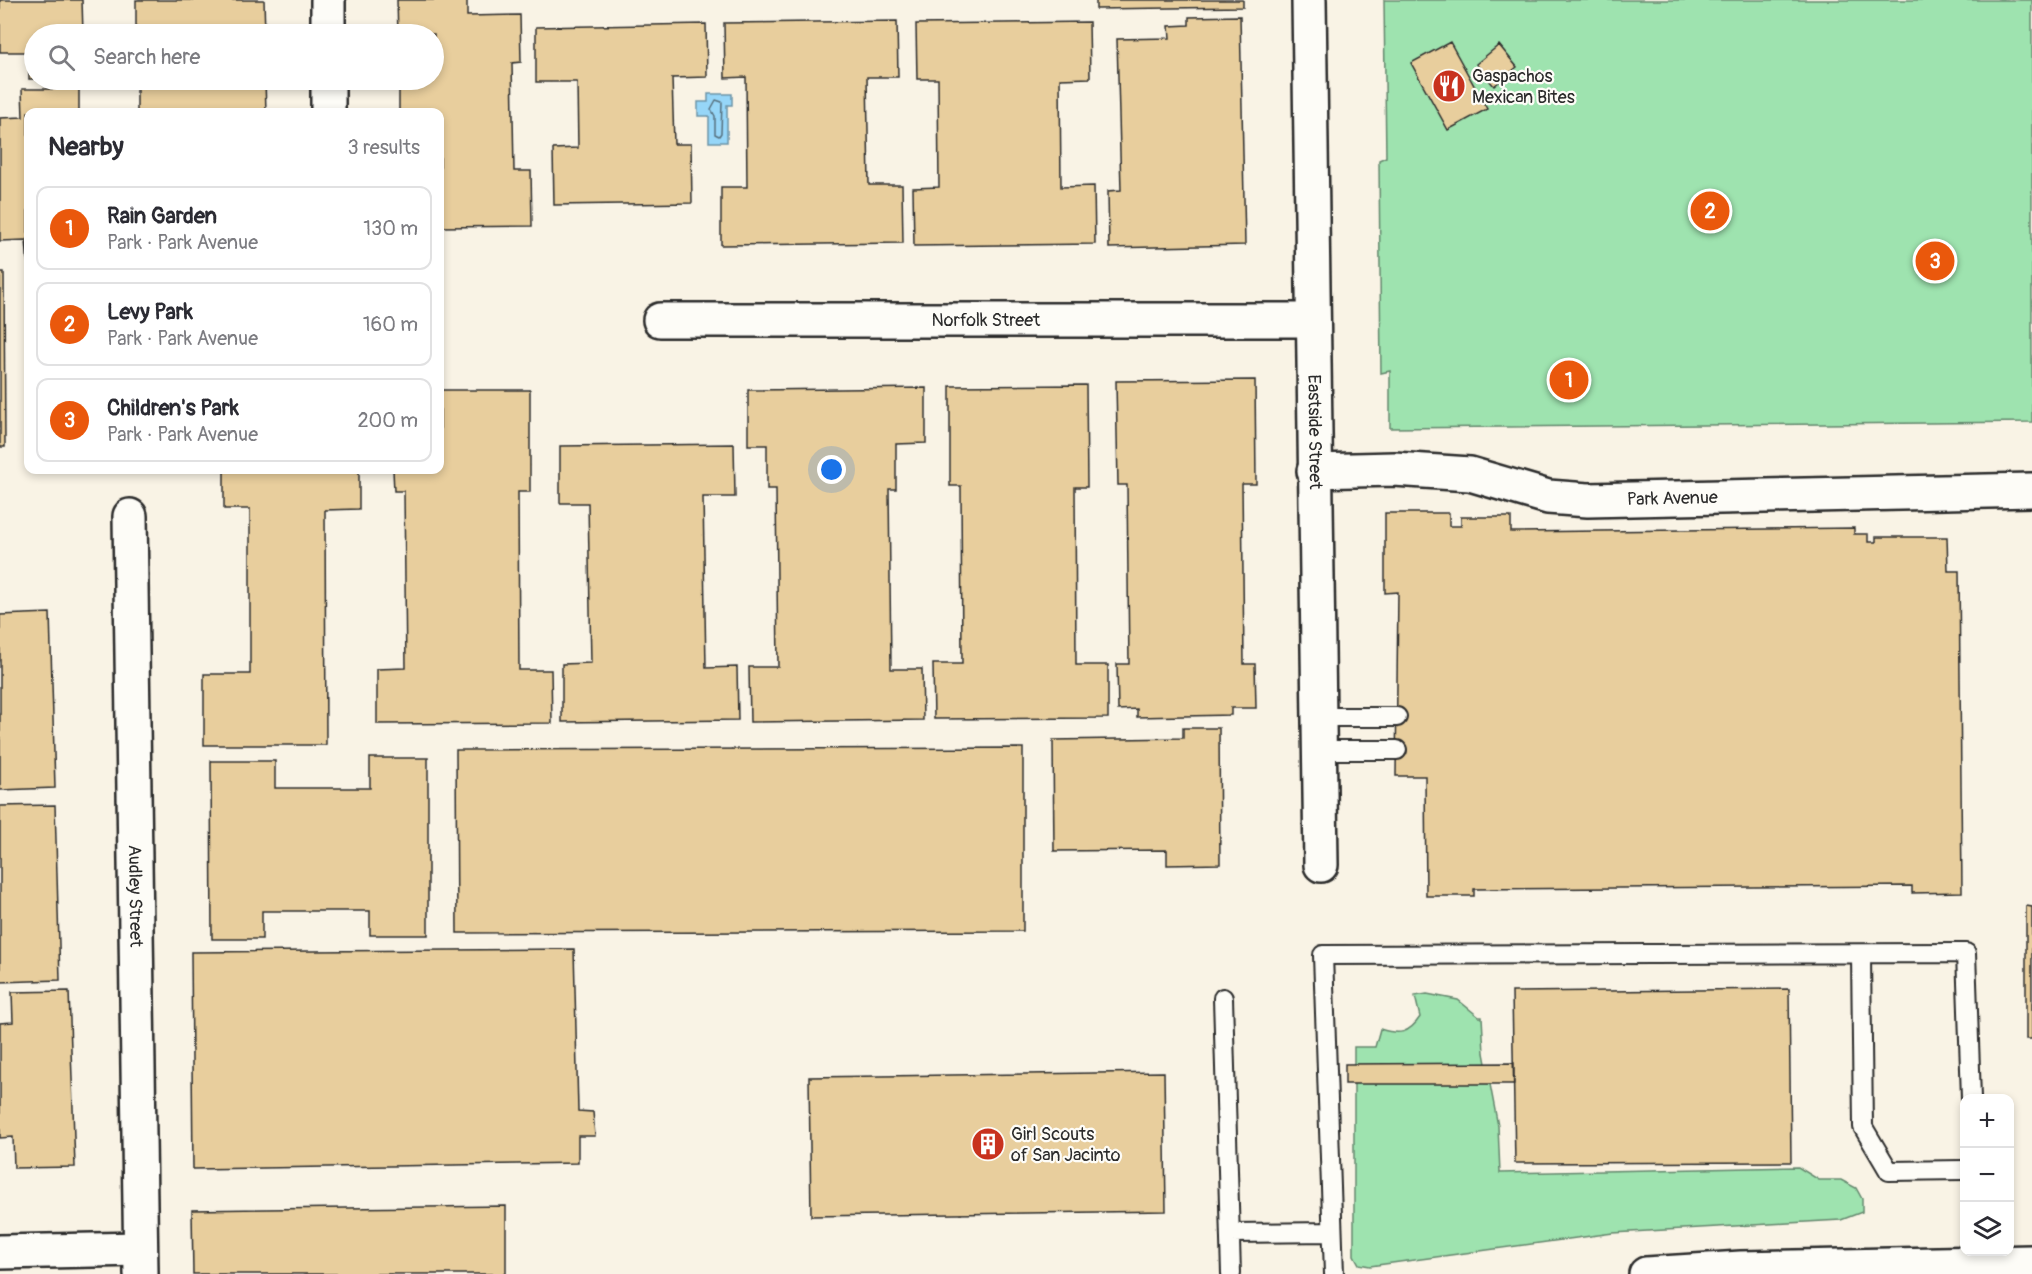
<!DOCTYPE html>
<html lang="en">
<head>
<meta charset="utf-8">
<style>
  :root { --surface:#fff; --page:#f7f7f7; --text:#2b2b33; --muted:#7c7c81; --line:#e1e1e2; --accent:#ea580c }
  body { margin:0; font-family:Pangolin,sans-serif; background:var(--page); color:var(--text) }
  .controls { position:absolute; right:18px; bottom:18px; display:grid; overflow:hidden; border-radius:12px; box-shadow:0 3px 9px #0003 }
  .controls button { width:54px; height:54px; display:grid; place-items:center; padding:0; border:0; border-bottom:2px solid var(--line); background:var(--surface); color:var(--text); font:30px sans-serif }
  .you { position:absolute; left:832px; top:470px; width:21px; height:21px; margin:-15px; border:4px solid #fff; border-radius:50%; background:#1a73e8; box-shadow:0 0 0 9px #1a73e833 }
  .badge { display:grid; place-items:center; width:39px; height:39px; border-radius:50%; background:var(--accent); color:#fff; font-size:20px; font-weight:700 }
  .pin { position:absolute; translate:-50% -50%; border:3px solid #fff; box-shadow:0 2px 6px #0006 }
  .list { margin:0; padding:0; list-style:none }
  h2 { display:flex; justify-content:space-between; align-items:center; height:78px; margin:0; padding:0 24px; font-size:26px }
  h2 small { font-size:20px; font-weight:400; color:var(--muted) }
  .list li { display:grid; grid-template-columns:39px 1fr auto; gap:18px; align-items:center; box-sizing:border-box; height:84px; margin:0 12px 12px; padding:0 12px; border:2px solid var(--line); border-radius:12px }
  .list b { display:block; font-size:22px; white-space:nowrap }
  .list p { margin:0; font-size:20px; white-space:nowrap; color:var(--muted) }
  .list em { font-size:20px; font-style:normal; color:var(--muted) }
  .icon { flex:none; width:33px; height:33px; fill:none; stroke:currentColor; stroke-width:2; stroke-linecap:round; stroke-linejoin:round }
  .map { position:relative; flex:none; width:2032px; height:1274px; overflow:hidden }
  .search { position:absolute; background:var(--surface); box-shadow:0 3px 9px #0003; left:24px; top:24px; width:420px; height:66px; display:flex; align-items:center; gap:15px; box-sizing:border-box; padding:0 21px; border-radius:33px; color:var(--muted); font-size:22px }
  .panel { position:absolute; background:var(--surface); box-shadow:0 3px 9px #0003; left:24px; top:108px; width:420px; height:366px; border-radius:12px }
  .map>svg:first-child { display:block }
  .green { fill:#9ee3af; stroke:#64876d; stroke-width:1.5 }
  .water { fill:#96d6f8; stroke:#6b92a6; stroke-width:1.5 }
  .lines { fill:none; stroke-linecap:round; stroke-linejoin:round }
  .shore { stroke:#566f7d; stroke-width:1.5 }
  .building { fill:#e8ce9d; stroke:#2b2b2b; stroke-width:1.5 }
  .lane-casing { stroke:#2b2b2b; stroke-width:22 }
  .street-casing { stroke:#2b2b2b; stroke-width:38 }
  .secondary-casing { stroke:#2b2b2b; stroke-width:38 }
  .lane { stroke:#fdfcf7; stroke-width:18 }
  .street { stroke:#fdfcf7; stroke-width:33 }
  .secondary { stroke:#fdfcf7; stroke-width:33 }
  .labels { text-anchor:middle; stroke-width:4.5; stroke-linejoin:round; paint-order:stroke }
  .poi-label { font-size:18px; fill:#2b2b2b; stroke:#fdfcf7; text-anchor:start }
  .street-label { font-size:18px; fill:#2b2b2b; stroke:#fdfcf7 }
</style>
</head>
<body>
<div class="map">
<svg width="2032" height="1274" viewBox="0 0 2032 1274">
  <rect width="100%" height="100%" fill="#f9f3e5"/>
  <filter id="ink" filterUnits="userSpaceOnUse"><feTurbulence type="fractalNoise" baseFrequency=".0167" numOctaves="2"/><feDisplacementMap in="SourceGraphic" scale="12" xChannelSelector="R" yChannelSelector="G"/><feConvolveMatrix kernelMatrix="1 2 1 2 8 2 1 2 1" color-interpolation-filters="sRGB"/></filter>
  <g filter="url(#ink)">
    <path class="green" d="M 1384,0 L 2032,0 L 2032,422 L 1390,428 L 1390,371 L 1381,373 L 1379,160 L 1386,157 Z
      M 1427,994 L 1458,1000 L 1479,1017 L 1482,1017 L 1484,1053 L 1498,1126 L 1500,1173 L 1798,1167 L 1819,1180 L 1841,1180 L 1856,1188 L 1862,1199 L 1862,1212 L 1841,1220 L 1613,1233 L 1370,1266 L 1359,1264 L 1354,1255 L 1354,1047 L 1375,1047 L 1380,1029 C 1399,1035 1409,1034 1420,1017 L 1415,996 Z"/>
    <path class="water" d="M 708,94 L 732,94 L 732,105 L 727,105 L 727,142 L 709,142 L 709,116 L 698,116 L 698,102 L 708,102 Z"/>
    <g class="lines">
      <path class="shore" d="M 716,100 L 722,102 L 721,133 L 719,136 L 715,134 L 715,116 L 711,109 Z"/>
    </g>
    <path class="building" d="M 0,0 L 82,0 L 83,34 L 34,34 L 34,79 L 29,79 L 29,52 L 0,52 Z
      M 136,0 L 264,0 L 265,34 L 136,34 Z
      M 397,0 L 467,0 L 467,16 L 520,15 L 521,62 L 512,63 L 514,171 L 531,171 L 532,226 L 440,227 L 440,112 L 399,112 L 399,80 L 434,80 L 434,34 L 398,34 Z
      M 1096,0 L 1243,0 L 1243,7 L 1096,9 Z
      M 1240,16 L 1245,245 L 1109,248 L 1108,191 L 1121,190 L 1117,39 L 1170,38 L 1169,26 L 1189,25 L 1189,17 Z
      M 897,21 L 898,77 L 867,77 L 869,185 L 902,185 L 903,243 L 721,245 L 721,187 L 747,187 L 746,77 L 725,78 L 724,23 Z
      M 1089,22 L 1090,78 L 1060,79 L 1061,187 L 1094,186 L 1095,244 L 914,246 L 913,188 L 939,187 L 938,79 L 917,79 L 916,24 Z
      M 706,24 L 707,77 L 672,78 L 674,144 L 691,144 L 692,203 L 554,205 L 553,149 L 578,148 L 577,82 L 536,82 L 536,27 Z
      M 1450,42 L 1487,109 L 1448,130 L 1411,63 Z
      M 1499,45 L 1517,67 L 1494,86 L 1476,64 Z
      M 137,80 L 265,80 L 266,112 L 137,112 Z
      M 22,89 L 79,89 L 79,112 L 28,112 L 28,267 L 26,240 L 0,241 L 0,118 L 23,117 Z
      M 0,272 L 4,272 L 5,447 L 0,447 Z
      M 1255,380 L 1256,484 L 1242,484 L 1244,664 L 1255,664 L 1256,708 L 1231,708 L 1231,715 L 1137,717 L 1137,709 L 1118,710 L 1117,664 L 1129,664 L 1127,485 L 1118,485 L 1116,381 Z
      M 1086,385 L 1087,487 L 1075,487 L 1076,665 L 1108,665 L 1108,718 L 934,719 L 933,664 L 962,664 L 961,486 L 950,486 L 950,386 Z
      M 926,388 L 926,443 L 896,444 L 896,489 L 889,489 L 891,669 L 922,669 L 923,720 L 750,722 L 749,667 L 778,667 L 776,489 L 767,489 L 767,445 L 748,445 L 748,390 Z
      M 440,390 L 530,390 L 530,492 L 518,492 L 519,670 L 551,670 L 552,723 L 377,724 L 377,669 L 406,668 L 404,491 L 394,491 L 393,470 L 440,470 Z
      M 734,444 L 735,497 L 703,497 L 706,668 L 737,667 L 738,720 L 562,722 L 562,664 L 591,663 L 588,503 L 560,503 L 560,446 Z
      M 224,470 L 359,470 L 359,509 L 325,510 L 326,745 L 204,745 L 204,674 L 250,674 L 250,509 L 224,509 Z
      M 1385,513 L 1449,513 L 1449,526 L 1461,526 L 1461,517 L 1511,517 L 1511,532 L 1854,528 L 1854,534 L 1868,534 L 1868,542 L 1876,542 L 1876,537 L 1947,537 L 1948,571 L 1959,571 L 1962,892 L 1912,893 L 1912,886 L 1474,889 L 1474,896 L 1426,896 L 1425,776 L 1396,776 L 1398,592 L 1385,593 Z
      M 50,613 L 55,788 L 0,790 L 0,615 Z
      M 1183,728 L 1219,728 L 1220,864 L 1167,865 L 1167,850 L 1054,851 L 1053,740 L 1183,738 Z
      M 1023,748 L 1023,931 L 457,933 L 456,750 Z
      M 370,758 L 428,758 L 428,935 L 370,935 L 370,911 L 262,911 L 262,939 L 212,939 L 211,761 L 275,761 L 275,788 L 370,788 Z
      M 55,805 L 60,980 L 0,982 L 0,806 Z
      M 2026,906 L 2032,907 L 2032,1039 L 2026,1039 Z
      M 574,949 L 578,1111 L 593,1112 L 595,1136 L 578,1136 L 578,1163 L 193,1169 L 191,952 Z
      M 1789,989 L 1791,1162 L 1515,1163 L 1512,992 Z
      M 69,991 L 75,1167 L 14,1168 L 13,1137 L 0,1138 L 0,1023 L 13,1022 L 12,992 Z
      M 1514,1063 L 1514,1084 L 1345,1084 L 1345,1064 Z
      M 1164,1072 L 1166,1211 L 811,1216 L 809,1077 Z
      M 506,1206 L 506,1274 L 193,1274 L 192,1210 Z"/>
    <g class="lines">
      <defs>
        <path id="lane" d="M 1318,717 L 1397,717
          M 1319,750 L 1397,750
          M 1861,955 L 1863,1127 L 1889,1171 L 1964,1170
          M 1223,998 L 1231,1274
          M 1230,1233 L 1332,1232
          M 1334,1274 L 1323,955 L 1966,953 L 1971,1098"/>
        <g id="street">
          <path d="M 328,0 L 328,34"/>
          <path id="s1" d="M 1309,0 L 1321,865"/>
          <path d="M 328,80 L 328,112"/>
          <path id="s2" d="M 660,320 L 1313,320"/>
          <path id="s3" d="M 1314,471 L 1394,469 L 1470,474 L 1548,497 L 1588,500 L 2032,490"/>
          <path id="s4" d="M 130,516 L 141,1274"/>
          <path d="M 0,1252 L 140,1249"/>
        </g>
        <path id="secondary" d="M 1646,1274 L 1741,1268 L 2032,1262"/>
      </defs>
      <use href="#lane" class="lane-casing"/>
      <use href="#street" class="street-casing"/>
      <use href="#secondary" class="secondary-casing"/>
      <use href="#lane" class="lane"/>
      <use href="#street" class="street"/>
      <use href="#secondary" class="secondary"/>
    </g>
  </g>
  <defs>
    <symbol id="restaurant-disc" viewBox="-11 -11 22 22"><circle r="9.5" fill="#c8321e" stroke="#fdfcf7"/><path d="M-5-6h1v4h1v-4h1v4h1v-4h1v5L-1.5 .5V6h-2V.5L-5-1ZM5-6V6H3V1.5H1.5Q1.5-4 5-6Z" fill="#fff"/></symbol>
    <symbol id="building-disc" viewBox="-11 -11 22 22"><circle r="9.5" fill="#c8321e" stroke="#fdfcf7"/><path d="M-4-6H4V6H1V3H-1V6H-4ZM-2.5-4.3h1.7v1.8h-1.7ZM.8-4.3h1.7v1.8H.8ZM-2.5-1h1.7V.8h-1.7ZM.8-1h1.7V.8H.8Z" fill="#fff"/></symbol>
  </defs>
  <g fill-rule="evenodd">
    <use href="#restaurant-disc" x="1430" y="67" width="38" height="38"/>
    <use href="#building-disc" x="969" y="1125" width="38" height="38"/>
  </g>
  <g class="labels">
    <g class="poi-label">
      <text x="1472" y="82">Gaspachos<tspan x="1472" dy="21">Mexican Bites</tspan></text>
      <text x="1011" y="1140">Girl Scouts<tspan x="1011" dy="21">of San Jacinto</tspan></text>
    </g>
    <g class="street-label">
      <text dy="6" stroke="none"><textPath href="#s2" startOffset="326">Norfolk Street</textPath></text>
      <text dy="6" stroke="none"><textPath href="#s1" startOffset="432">Eastside Street</textPath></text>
      <text dy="6" stroke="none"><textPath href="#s3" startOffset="362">Park Avenue</textPath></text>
      <text dy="6" stroke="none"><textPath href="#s4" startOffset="380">Audley Street</textPath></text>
    </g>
  </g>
</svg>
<div class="controls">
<button>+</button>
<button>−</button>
<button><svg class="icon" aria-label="layers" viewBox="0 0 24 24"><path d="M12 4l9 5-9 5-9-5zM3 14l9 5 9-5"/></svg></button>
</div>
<div class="you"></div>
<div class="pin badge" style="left:1569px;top:380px">1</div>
<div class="pin badge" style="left:1710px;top:211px">2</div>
<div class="pin badge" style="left:1935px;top:261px">3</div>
<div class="search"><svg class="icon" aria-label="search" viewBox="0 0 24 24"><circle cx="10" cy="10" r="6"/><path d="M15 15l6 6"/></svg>Search here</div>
<section class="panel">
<h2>Nearby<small>3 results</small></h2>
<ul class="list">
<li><span class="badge">1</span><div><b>Rain Garden</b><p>Park · Park Avenue</p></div><em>130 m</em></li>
<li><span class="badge">2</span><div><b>Levy Park</b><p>Park · Park Avenue</p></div><em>160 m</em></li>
<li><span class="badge">3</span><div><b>Children's Park</b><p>Park · Park Avenue</p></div><em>200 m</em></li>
</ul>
</section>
</div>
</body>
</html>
